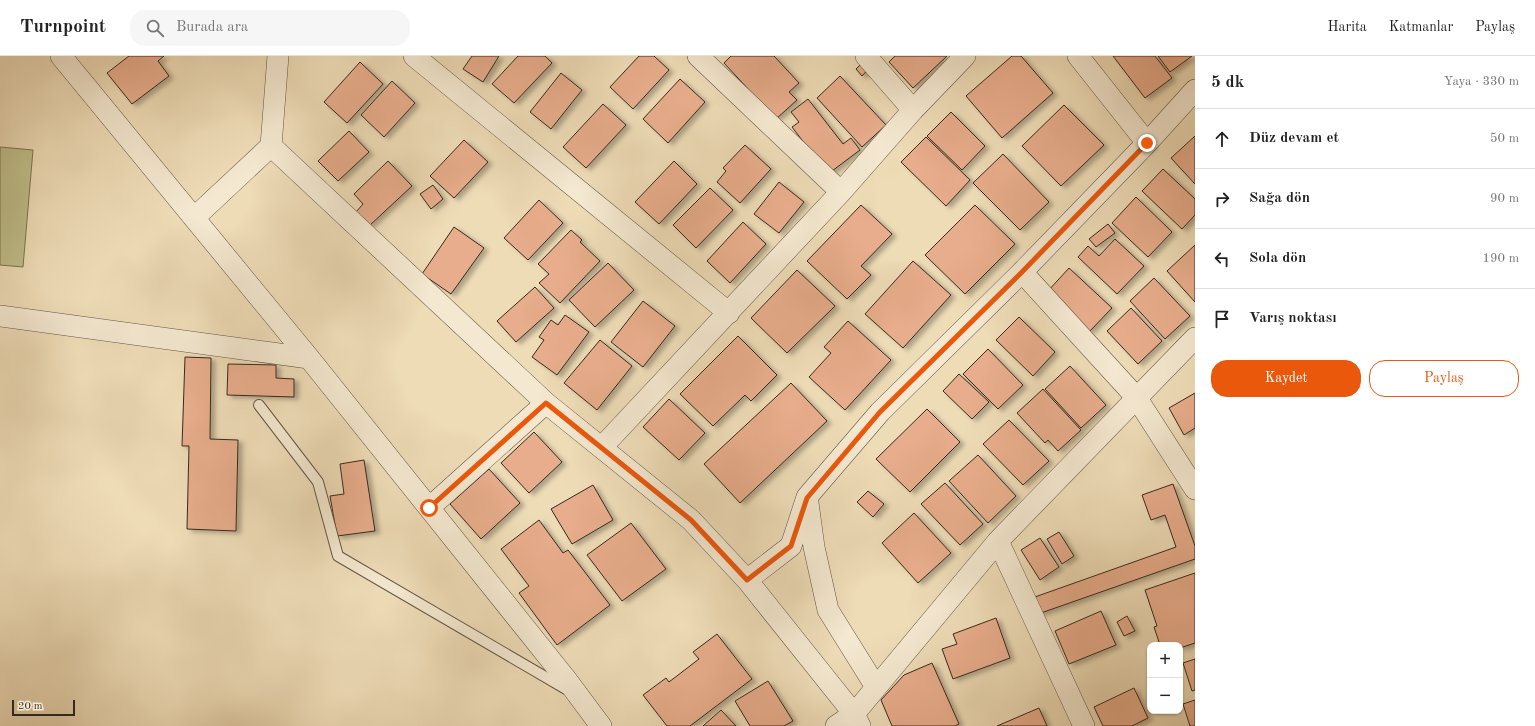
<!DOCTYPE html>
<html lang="tr">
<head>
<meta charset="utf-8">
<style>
  :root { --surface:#fff; --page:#f6f6f6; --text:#222; --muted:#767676; --line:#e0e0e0; --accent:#ea580c }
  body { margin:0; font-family:"Old Standard TT",serif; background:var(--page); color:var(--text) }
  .controls { position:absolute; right:12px; bottom:12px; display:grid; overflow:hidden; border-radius:8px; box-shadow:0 1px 3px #0004 }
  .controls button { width:36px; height:36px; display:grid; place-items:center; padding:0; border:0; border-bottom:1px solid var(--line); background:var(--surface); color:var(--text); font:20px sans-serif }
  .scale { position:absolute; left:12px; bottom:10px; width:63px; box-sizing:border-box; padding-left:4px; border:2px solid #362a1e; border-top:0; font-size:11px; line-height:14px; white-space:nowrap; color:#362a1e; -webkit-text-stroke:3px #f4e8d0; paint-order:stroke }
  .stop { position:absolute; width:12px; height:12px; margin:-9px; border:3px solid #ea580c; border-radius:50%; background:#fff }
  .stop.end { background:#ea580c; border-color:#fff; box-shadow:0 1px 4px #0008 }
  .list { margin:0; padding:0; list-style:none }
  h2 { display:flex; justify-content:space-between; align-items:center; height:52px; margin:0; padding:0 16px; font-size:17px }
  h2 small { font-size:13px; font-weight:400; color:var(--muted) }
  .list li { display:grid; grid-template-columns:26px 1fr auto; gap:12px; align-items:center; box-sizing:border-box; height:60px; padding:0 16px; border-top:1px solid var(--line) }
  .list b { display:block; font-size:15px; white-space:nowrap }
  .list em { font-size:13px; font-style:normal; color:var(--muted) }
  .actions { display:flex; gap:8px; padding:12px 16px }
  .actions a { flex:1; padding:9px 0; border:1px solid var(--accent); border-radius:16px; text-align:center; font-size:14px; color:var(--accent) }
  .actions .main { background:var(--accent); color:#fff }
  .icon { flex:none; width:22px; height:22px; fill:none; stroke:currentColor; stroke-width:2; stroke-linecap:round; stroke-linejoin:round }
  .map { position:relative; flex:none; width:1195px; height:670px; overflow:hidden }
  header { display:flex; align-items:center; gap:24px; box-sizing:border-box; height:56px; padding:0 20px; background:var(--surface); border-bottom:1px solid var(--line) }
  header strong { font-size:19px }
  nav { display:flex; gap:22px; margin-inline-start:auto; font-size:14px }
  .search { width:280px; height:36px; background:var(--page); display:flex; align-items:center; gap:10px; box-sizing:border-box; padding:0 14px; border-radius:16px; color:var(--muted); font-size:15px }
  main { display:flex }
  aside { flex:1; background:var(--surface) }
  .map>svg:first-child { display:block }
  .green { fill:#bfbe8a; stroke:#7a7454 }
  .building { fill:#e8ad8c; stroke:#362a1e; filter:url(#shadow) }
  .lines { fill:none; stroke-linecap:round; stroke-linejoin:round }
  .lane-casing { stroke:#645644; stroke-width:12 }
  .street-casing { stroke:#645644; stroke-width:22 }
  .lane { stroke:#f4e8d0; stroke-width:10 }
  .street { stroke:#f4e8d0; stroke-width:21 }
  .route { stroke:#ea580c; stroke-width:5 }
</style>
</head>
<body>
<header>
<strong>Turnpoint</strong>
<div class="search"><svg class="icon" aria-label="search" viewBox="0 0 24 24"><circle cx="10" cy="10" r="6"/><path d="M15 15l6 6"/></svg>Burada ara</div>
<nav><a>Harita</a><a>Katmanlar</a><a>Paylaş</a></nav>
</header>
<main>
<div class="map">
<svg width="1195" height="670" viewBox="0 0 1195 670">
  <defs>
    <filter id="shadow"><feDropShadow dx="4.5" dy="2.5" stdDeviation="2" flood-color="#0004"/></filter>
  </defs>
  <rect width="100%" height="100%" fill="#eedcb7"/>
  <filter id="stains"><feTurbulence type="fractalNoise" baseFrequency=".005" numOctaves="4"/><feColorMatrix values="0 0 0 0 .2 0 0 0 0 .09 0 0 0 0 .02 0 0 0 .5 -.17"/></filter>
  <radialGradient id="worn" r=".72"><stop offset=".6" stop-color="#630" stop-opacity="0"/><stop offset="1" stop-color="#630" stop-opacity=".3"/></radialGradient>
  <path class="green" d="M 0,91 L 33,94 L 23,211 L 0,209 Z"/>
  <path class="building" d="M 129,0 L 164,0 L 158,5 L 169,20 L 132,48 L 107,17 Z
    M 472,0 L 499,0 L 483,26 L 463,13 Z
    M 518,0 L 545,0 L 552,7 L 514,47 L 492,28 Z
    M 639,0 L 654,0 L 669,14 L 633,53 L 610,31 Z
    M 731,0 L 774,0 L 799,27 L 789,36 L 797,44 L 776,63 L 724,7 Z
    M 895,0 L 947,0 L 913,32 L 889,6 Z
    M 1012,0 L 1021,0 L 1053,37 L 1002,82 L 966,40 Z
    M 1113,0 L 1155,0 L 1172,22 L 1145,42 Z
    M 1158,0 L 1192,0 L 1170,16 Z
    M 865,4 L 872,9 L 862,20 L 856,13 Z
    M 360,6 L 383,28 L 347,67 L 324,46 Z
    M 561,17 L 582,34 L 551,73 L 530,56 Z
    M 840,20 L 886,69 L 862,91 L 817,42 Z
    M 680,23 L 705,46 L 668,87 L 643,63 Z
    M 392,25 L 415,47 L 384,81 L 361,59 Z
    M 808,43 L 843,88 L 851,82 L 860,94 L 828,118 L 792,71 L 799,66 L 791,56 Z
    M 603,48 L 626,69 L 586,112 L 563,91 Z
    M 1064,49 L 1104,89 L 1061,130 L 1022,90 Z
    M 951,56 L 985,90 L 962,114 L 927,80 Z
    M 349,75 L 369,96 L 338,125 L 318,105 Z
    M 1195,80 L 1195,128 L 1171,102 Z
    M 926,81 L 970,124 L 946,150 L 901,106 Z
    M 464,84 L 488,106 L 454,142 L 430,120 Z
    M 745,89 L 771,113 L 740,147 L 717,126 L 726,115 L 723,112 Z
    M 1003,98 L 1049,146 L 1020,174 L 973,127 Z
    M 388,105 L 412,130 L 369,170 L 356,156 L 363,148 L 354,138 Z
    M 674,105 L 697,128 L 659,168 L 635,146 Z
    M 1163,113 L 1195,143 L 1195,159 L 1182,173 L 1142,135 Z
    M 779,126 L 804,146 L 779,177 L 754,158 Z
    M 433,129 L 443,143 L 431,153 L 420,138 Z
    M 710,132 L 733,154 L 696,192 L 673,169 Z
    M 1136,141 L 1172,176 L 1148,201 L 1112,167 Z
    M 539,144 L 563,167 L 528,204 L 504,182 Z
    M 861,149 L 892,178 L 861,210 L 871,219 L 847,243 L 807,205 Z
    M 975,149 L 1015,188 L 965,238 L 925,199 Z
    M 743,166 L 766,188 L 730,227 L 707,205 Z
    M 1108,168 L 1115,177 L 1096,191 L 1089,183 Z
    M 454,171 L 484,192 L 451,238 L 422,218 Z
    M 571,174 L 582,184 L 580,186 L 600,205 L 560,247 L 539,227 L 549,218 L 538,208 Z
    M 1115,183 L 1144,210 L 1117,238 L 1078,201 L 1088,190 L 1099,200 Z
    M 1195,189 L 1195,246 L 1167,215 Z
    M 913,205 L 951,239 L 903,292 L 865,258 Z
    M 608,207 L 634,234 L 595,271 L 569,244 Z
    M 1069,212 L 1112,252 L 1089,276 L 1047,236 Z
    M 797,214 L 835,250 L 787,297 L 751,262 Z
    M 1154,222 L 1190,260 L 1165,283 L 1130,245 Z
    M 535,231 L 554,252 L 516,286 L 497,265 Z
    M 643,245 L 675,270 L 643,311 L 611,286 Z
    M 1131,252 L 1162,285 L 1138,308 L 1107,275 Z
    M 565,259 L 589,276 L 557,319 L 532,301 L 544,284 L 539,281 L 551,264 L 558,269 Z
    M 1019,261 L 1055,296 L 1033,320 L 996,284 Z
    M 848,265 L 891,304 L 845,354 L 809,321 L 831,297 L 824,291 Z
    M 738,280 L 777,319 L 751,345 L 745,339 L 713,370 L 680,338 Z
    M 600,284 L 632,310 L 597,354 L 564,327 Z
    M 988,293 L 1023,329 L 998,353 L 963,318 Z
    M 185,301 L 211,302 L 210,383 L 238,384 L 236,475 L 187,473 L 189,390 L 182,390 Z
    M 228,308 L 276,309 L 276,322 L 294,323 L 294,341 L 227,339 Z
    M 1070,310 L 1106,349 L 1081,372 L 1045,333 Z
    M 959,318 L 989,346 L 972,363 L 943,335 Z
    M 791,327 L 827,365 L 740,447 L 704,408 Z
    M 1043,333 L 1081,374 L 1058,395 L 1048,384 L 1045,387 L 1017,357 Z
    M 1195,337 L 1195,372 L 1184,379 L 1169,352 Z
    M 669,343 L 705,377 L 679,404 L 643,371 Z
    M 927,353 L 960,386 L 910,436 L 876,403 Z
    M 1009,364 L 1049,405 L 1023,429 L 983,388 Z
    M 534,376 L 562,406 L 529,437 L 501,407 Z
    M 978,399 L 1016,440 L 988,467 L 949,425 Z
    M 364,404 L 375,475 L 337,480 L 330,440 L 344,438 L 340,408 Z
    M 489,413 L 520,447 L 481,483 L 450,448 Z
    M 945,427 L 983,468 L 960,489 L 921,448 Z
    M 1173,428 L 1195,490 L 1195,503 L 1038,558 L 1032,542 L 1176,491 L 1165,459 L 1151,464 L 1142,439 Z
    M 593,429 L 613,464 L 572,488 L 551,453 Z
    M 868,435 L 884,448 L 873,461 L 857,446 Z
    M 914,457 L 951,497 L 918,527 L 882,487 Z
    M 539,464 L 563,497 L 568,494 L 610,549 L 557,589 L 519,537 L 529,530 L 501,493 Z
    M 631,467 L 666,513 L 622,545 L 587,499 Z
    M 1059,476 L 1074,500 L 1062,508 L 1047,483 Z
    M 1040,482 L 1059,511 L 1040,524 L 1021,494 Z
    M 1195,517 L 1195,587 L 1180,592 L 1180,589 L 1160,589 L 1154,571 L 1157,570 L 1145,534 Z
    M 1101,555 L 1116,589 L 1069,608 L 1055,575 Z
    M 1127,560 L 1135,575 L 1124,580 L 1117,566 Z
    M 996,562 L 1010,602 L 953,623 L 942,593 L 957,588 L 953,578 Z
    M 717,578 L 752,623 L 690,670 L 667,670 L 643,639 L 666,622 L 669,626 L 699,603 L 693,596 Z
    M 1195,603 L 1195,634 L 1192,635 L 1183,607 Z
    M 932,607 L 959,668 L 955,670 L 892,670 L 881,644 L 904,619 Z
    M 768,625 L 793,665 L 784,670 L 750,670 L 735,645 Z
    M 1134,632 L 1148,662 L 1132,670 L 1103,670 L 1094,651 Z
    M 1195,644 L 1195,670 L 1190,670 L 1183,648 Z
    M 1039,652 L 1047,670 L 997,670 Z
    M 721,654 L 736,670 L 703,670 Z"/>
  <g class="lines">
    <defs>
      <path id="lane" d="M 259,349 L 318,426 L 338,500 L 566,633"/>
      <path id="street" d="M 61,0 L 309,302 L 566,623 L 601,670
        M 278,0 L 271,90 L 546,347 L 691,464 L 747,524 L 854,658 L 860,670
        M 414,0 L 729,257
        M 698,0 L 841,136
        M 866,0 L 913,54
        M 1078,0 L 1147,87
        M 194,162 L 271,90
        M 1022,216 L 1136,341 L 1195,433
        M 0,260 L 309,302
        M 602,391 L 841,136 L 913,54 L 965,0
        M 808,447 L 814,491 L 828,554 L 876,631
        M 429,452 L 546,347
        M 998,485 L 1084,670
        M 747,524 L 791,490 L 807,441 L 880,356 L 1022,216 L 1147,87 L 1195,34
        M 836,670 L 854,658 L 998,485 L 1195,282"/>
    </defs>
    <use href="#lane" class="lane-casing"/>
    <use href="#street" class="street-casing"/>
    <use href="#lane" class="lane"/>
    <use href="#street" class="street"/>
  </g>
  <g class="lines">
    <path class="route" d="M 429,452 L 546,347 L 691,464 L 747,524 L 791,490 L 807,442 L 880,356 L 1022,216 L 1147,87"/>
  </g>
  <rect width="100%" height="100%" filter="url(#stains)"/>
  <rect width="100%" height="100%" fill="url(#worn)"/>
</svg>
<div class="controls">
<button>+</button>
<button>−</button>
</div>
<div class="scale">20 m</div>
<div class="stop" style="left:429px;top:452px"></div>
<div class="stop end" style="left:1147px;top:87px"></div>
</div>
<aside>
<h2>5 dk<small>Yaya · 330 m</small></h2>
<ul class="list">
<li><svg class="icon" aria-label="ahead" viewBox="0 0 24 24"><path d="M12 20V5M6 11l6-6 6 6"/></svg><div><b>Düz devam et</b></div><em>50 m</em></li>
<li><svg class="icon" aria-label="right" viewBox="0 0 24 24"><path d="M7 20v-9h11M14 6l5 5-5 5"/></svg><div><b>Sağa dön</b></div><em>90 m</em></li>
<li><svg class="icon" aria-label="left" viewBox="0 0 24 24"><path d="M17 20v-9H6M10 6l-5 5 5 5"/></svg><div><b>Sola dön</b></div><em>190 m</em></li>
<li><svg class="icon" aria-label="arrive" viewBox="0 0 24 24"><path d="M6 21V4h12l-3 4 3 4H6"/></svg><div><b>Varış noktası</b></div></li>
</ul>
<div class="actions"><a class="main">Kaydet</a><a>Paylaş</a></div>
</aside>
</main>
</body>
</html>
